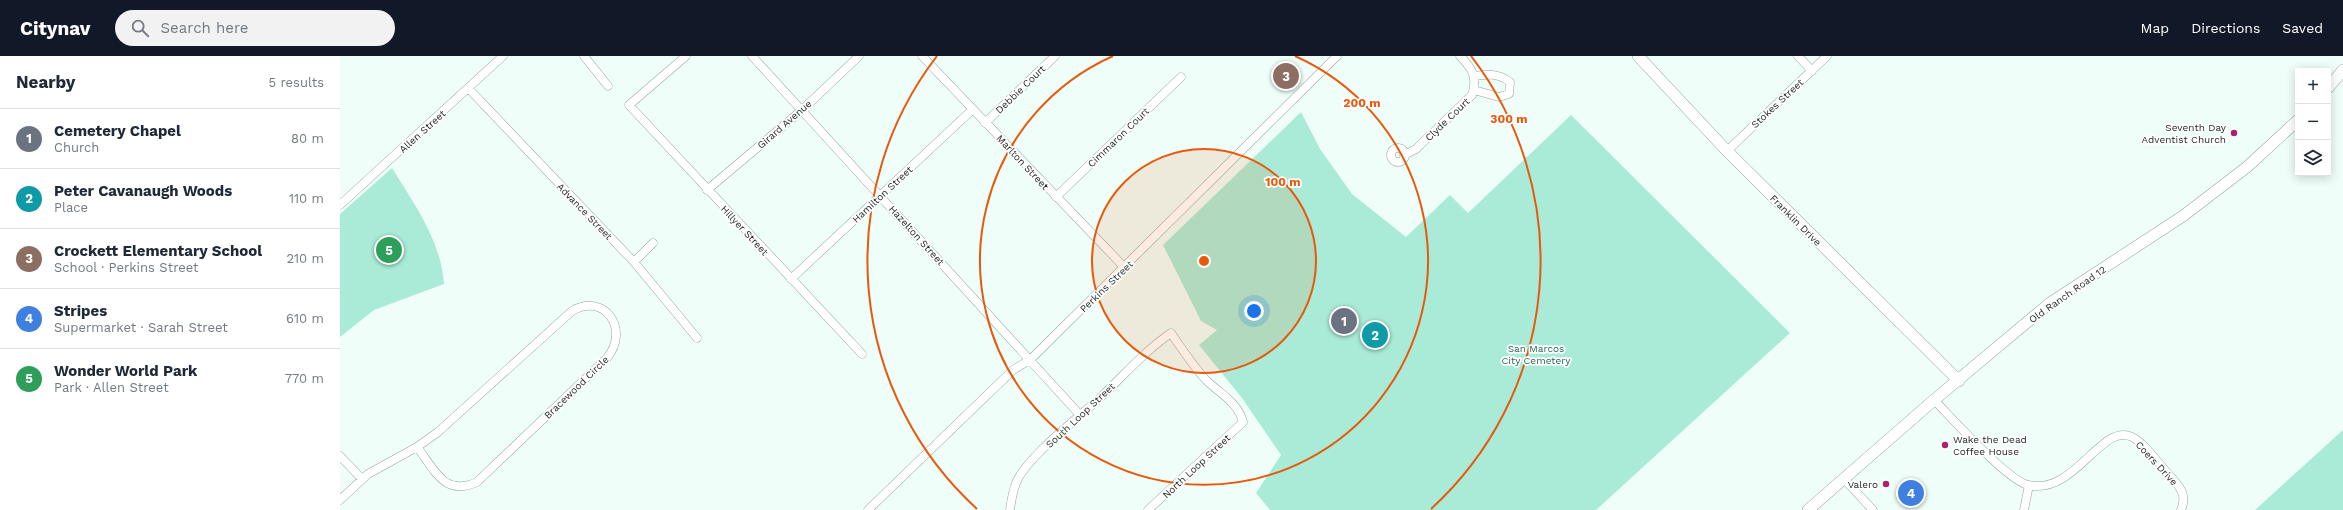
<!DOCTYPE html>
<html lang="en">
<head>
<meta charset="utf-8">
<style>
  :root { --surface:#fff; --page:#f2f2f3; --text:#1f2937; --muted:#747a83; --line:#e0e1e3; --accent:#111827 }
  body { margin:0; font-family:"Work Sans",sans-serif; background:var(--page); color:var(--text) }
  .controls { position:absolute; right:12px; top:12px; display:grid; overflow:hidden; border-radius:0px; box-shadow:0 2px 10px #0003 }
  .controls button { width:36px; height:36px; display:grid; place-items:center; padding:0; border:0; border-bottom:1px solid var(--line); background:var(--surface); color:var(--text); font:20px sans-serif }
  .you { position:absolute; left:914px; top:255px; width:14px; height:14px; margin:-10px; border:3px solid #fff; border-radius:50%; background:#1a73e8; box-shadow:0 0 0 6px #1a73e833 }
  .badge { display:grid; place-items:center; width:26px; height:26px; border-radius:50%; background:var(--accent); color:#fff; font-size:13px; font-weight:700 }
  .pin { position:absolute; translate:-50% -50%; border:2px solid #fff; box-shadow:0 1px 4px #0006 }
  .list { margin:0; padding:0; list-style:none }
  h2 { display:flex; justify-content:space-between; align-items:center; height:52px; margin:0; padding:0 16px; font-size:17px }
  h2 small { font-size:13px; font-weight:400; color:var(--muted) }
  .list li { display:grid; grid-template-columns:26px 1fr auto; gap:12px; align-items:center; box-sizing:border-box; height:60px; padding:0 16px; border-top:1px solid var(--line) }
  .list b { display:block; font-size:15px; white-space:nowrap }
  .list p { margin:0; font-size:13px; white-space:nowrap; color:var(--muted) }
  .list em { font-size:13px; font-style:normal; color:var(--muted) }
  .icon { flex:none; width:22px; height:22px; fill:none; stroke:currentColor; stroke-width:2; stroke-linecap:round; stroke-linejoin:round }
  .map { position:relative; flex:none; width:2003px; height:454px; overflow:hidden }
  header { display:flex; align-items:center; gap:24px; box-sizing:border-box; height:56px; padding:0 20px; background:var(--accent); color:#fff }
  header strong { font-size:19px }
  nav { display:flex; gap:22px; margin-inline-start:auto; font-size:14px }
  .search { width:280px; height:36px; background:var(--page); display:flex; align-items:center; gap:10px; box-sizing:border-box; padding:0 14px; border-radius:22px; color:var(--muted); font-size:15px }
  main { display:flex }
  aside { flex:1; background:var(--surface) }
  .map>svg:first-child { display:block }
  .green { fill:#a9ebd7 }
  .lines { fill:none; stroke-linecap:round; stroke-linejoin:round }
  .street-casing { stroke:#90a59e; stroke-width:9 }
  .secondary-casing { stroke:#90a59e; stroke-width:12 }
  .street { stroke:#fff; stroke-width:8 }
  .secondary { stroke:#fff; stroke-width:11 }
  .ring { fill:none; stroke:#e8590c; stroke-width:2 }
  .poi-dot { fill:#a9226a; stroke:#fff; stroke-width:1.5 }
  .labels { text-anchor:middle; stroke-width:3.5; stroke-linejoin:round; paint-order:stroke }
  .street-label { font-size:10px; fill:#222a27; stroke:#fff }
  .poi-label { font-size:10px; fill:#222a27; stroke:#fff; text-anchor:end }
  .park-label { font-size:10px; fill:#296454; stroke:#fff }
  .centre { fill:#e8590c; stroke:#fff; stroke-width:2 }
  .ring-label { font-size:12px; text-anchor:middle; font-weight:bold; fill:#e8590c; stroke:#fff; stroke-width:3.5; stroke-linejoin:round; paint-order:stroke }
</style>
</head>
<body>
<header>
<strong>Citynav</strong>
<div class="search"><svg class="icon" aria-label="search" viewBox="0 0 24 24"><circle cx="10" cy="10" r="6"/><path d="M15 15l6 6"/></svg>Search here</div>
<nav><a>Map</a><a>Directions</a><a>Saved</a></nav>
</header>
<main>
<aside>
<h2>Nearby<small>5 results</small></h2>
<ul class="list">
<li><span class="badge" style="background:#6b7280">1</span><div><b>Cemetery Chapel</b><p>Church</p></div><em>80 m</em></li>
<li><span class="badge" style="background:#0f9aa8">2</span><div><b>Peter Cavanaugh Woods</b><p>Place</p></div><em>110 m</em></li>
<li><span class="badge" style="background:#8d6e63">3</span><div><b>Crockett Elementary School</b><p>School · Perkins Street</p></div><em>210 m</em></li>
<li><span class="badge" style="background:#3f7fe0">4</span><div><b>Stripes</b><p>Supermarket · Sarah Street</p></div><em>610 m</em></li>
<li><span class="badge" style="background:#2e9e5b">5</span><div><b>Wonder World Park</b><p>Park · Allen Street</p></div><em>770 m</em></li>
</ul>
</aside>
<div class="map">
<svg width="2003" height="454" viewBox="0 0 2003 454">
  <rect width="100%" height="100%" fill="#f0fef9"/>
  <path class="green" d="M 961,56 L 980,93 L 1012,138 L 1066,181 L 1110,139 L 1128,157 L 1231,59 L 1450,277 L 1256,454 L 930,454 L 916,437 L 941,399 L 902,342 L 859,289 L 877,274 L 861,265 L 823,189 Z
    M 52,112 C 74,148 101,184 104,228 L 34,254 L 0,281 L 0,158 Z
    M 2003,374 L 2003,454 L 1915,454 Z"/>
  <g class="lines">
    <defs>
      <path id="street" d="M 244,0 L 268,30
        M 346,0 L 289,49 L 522,298
        M 412,0 L 740,359
        M 582,0 L 785,212
        M 1458,0 L 1472,15
        M 128,32 L 294,206 L 357,282
        M 1134,34 L 1159,41 L 1169,38 L 1170,26 C 1158,17 1148,18 1134,20
        M 645,67 L 715,0
        M1051 99a7 7 0 1 1 14 0a7 7 0 1 1-14 0Z
        M 1387,95 L 1487,0
        M 1064,99 L 1076,93 L 1132,39 C 1138,22 1132,12 1120,0
        M 367,134 L 462,54 L 519,0
        M 716,141 L 841,21
        M 0,149 L 163,0
        M 294,206 L 313,187
        M 451,223 L 632,54
        M 1594,344 C 1612,362 1667,424 1688,429 C 1735,440 1761,366 1792,381 C 1805,387 1821,411 1832,422 C 1841,432 1847,440 1841,454
        M 0,400 L 22,423
        M 1504,423 L 1533,454
        M 0,444 L 28,418 L 77,391 L 98,376 L 232,255 C 263,236 291,272 267,302 L 137,426 C 104,441 95,414 77,391
        M 528,454 L 673,314 L 691,303 L 997,0
        M 670,454 C 671,446 673,435 676,427 C 687,400 741,360 763,339 C 786,317 805,295 831,277 C 842,293 853,310 866,324 C 879,337 898,346 903,366 L 808,454
        M 1684,454 L 1689,429"/>
      <path id="secondary" d="M 1298,0 L 1387,95 L 1619,325
        M 1988,32 L 2003,14
        M 1468,454 L 1594,344 L 1710,247 L 1843,160 L 1907,111 L 1958,64"/>
    </defs>
    <use href="#street" class="street-casing"/>
    <use href="#secondary" class="secondary-casing"/>
    <use href="#street" class="street"/>
    <use href="#secondary" class="secondary"/>
  </g>
  <circle cx="864" cy="205" r="112" fill="#e8590c" fill-opacity=".12"/>
  <g class="ring">
    <circle cx="864" cy="205" r="112"/>
    <path d="M955 0A224 224 0 1 1 773 0"/>
    <path d="M637 453A336 336 0 0 1 597 0M1131 0A336 336 0 0 1 1091 453"/>
  </g>
  <g class="poi-dot">
    <circle cx="1894" cy="77" r="4"/>
    <circle cx="1605" cy="389" r="4"/>
    <circle cx="1546" cy="428" r="4"/>
  </g>
  <g class="labels">
    <g class="street-label">
      <text transform="translate(680 33) rotate(-44)" y="4">Debbie Court</text>
      <text transform="translate(1437 47) rotate(-43)" y="4">Stokes Street</text>
      <text transform="translate(1107 63) rotate(-44)" y="4">Clyde Court</text>
      <text transform="translate(444 68) rotate(-41)" y="4">Girard Avenue</text>
      <text transform="translate(82 75) rotate(-42)" y="4">Allen Street</text>
      <text transform="translate(778 81) rotate(-44)" y="4">Cimmaron Court</text>
      <text transform="translate(683 106) rotate(47)" y="4">Marlton Street</text>
      <text transform="translate(542 138) rotate(-43)" y="4">Hamilton Street</text>
      <text transform="translate(245 155) rotate(46)" y="4">Advance Street</text>
      <text transform="translate(1456 164) rotate(45)" y="4">Franklin Drive</text>
      <text transform="translate(405 174) rotate(47)" y="4">Hillyer Street</text>
      <text transform="translate(577 179) rotate(48)" y="4">Hazelton Street</text>
      <text transform="translate(766 230) rotate(-44)" y="4">Perkins Street</text>
      <text transform="translate(1727 238) rotate(-35)" y="4">Old Ranch Road 12</text>
      <text transform="translate(236 331) rotate(-44)" y="4">Bracewood Circle</text>
      <text transform="translate(740 359) rotate(-43)" y="4">South Loop Street</text>
      <text transform="translate(1817 407) rotate(47)" y="4">Coers Drive</text>
      <text transform="translate(856 410) rotate(-43)" y="4">North Loop Street</text>
    </g>
    <g class="poi-label">
      <text x="1886" y="75">Seventh Day<tspan x="1886" dy="12">Adventist Church</tspan></text>
      <text x="1613" y="387" text-anchor="start">Wake the Dead<tspan x="1613" dy="12">Coffee House</tspan></text>
      <text x="1538" y="432">Valero</text>
    </g>
    <g class="park-label">
      <text x="1196" y="296">San Marcos<tspan x="1196" dy="12">City Cemetery</tspan></text>
    </g>
  </g>
  <circle cx="864" cy="205" r="6" class="centre"/>
  <g class="ring-label">
    <text x="1022" y="51">200 m</text>
    <text x="1169" y="67">300 m</text>
    <text x="943" y="130">100 m</text>
  </g>
</svg>
<div class="controls">
<button>+</button>
<button>−</button>
<button><svg class="icon" aria-label="layers" viewBox="0 0 24 24"><path d="M12 4l9 5-9 5-9-5zM3 14l9 5 9-5"/></svg></button>
</div>
<div class="you"></div>
<div class="pin badge" style="left:1004px;top:265px;background:#6b7280">1</div>
<div class="pin badge" style="left:1035px;top:279px;background:#0f9aa8">2</div>
<div class="pin badge" style="left:946px;top:20px;background:#8d6e63">3</div>
<div class="pin badge" style="left:1571px;top:437px;background:#3f7fe0">4</div>
<div class="pin badge" style="left:49px;top:194px;background:#2e9e5b">5</div>
</div>
</main>
</body>
</html>
